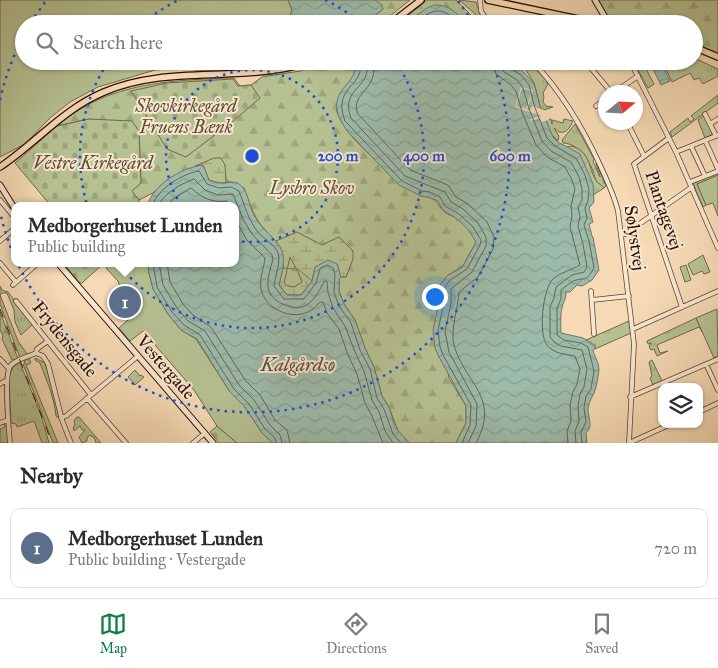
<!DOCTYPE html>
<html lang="en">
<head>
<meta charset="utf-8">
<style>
  :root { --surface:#fff; --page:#f7f7f7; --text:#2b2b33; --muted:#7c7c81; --line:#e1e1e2; --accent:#0b8043 }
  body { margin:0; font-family:"IM FELL Great Primer",serif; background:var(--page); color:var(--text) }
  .controls { position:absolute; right:15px; bottom:15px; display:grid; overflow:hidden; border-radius:10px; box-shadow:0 1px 4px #0004 }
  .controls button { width:45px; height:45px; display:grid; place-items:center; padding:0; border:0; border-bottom:1px solid var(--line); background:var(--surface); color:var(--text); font:25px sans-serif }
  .compass { position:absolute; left:598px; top:85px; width:45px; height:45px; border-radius:50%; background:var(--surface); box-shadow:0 1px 4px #0004; rotate:72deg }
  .you { position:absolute; left:434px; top:296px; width:18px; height:18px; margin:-12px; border:4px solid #fff; border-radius:50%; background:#1a73e8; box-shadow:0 0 0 8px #1a73e833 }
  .badge { display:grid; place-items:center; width:32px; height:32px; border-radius:50%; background:var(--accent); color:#fff; font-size:16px; font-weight:700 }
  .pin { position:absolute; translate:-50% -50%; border:2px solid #fff; box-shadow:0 1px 5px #0006 }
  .popup { position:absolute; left:11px; top:202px; width:228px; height:65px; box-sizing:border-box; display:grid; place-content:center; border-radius:10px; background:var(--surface); filter:drop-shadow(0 1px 4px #0005); font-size:16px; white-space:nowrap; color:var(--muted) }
  .popup b { font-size:19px; color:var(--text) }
  .popup::after { content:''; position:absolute; left:50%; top:100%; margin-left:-10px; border:10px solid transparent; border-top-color:var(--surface) }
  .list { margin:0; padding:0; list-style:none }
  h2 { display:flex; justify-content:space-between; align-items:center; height:65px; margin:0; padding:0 20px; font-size:21px }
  h2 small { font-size:16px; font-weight:400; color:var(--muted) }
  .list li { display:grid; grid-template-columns:32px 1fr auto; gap:15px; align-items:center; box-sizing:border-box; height:80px; margin:0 10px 10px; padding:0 10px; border:1px solid var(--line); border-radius:10px }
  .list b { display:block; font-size:19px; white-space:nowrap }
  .list p { margin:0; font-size:16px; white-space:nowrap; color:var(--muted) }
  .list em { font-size:16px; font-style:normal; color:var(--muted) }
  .icon { flex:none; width:28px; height:28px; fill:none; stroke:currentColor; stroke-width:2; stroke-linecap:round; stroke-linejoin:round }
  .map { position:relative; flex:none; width:718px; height:443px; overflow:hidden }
  .search { position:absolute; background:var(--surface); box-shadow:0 1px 4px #0004; left:15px; right:15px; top:15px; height:55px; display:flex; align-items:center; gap:12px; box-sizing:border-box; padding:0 18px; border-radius:28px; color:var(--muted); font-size:19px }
  .sheet { height:155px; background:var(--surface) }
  nav { display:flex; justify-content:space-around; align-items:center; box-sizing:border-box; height:70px; border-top:1px solid var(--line); background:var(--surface); font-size:14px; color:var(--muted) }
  nav a { display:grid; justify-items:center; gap:2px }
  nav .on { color:var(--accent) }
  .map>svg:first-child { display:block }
  .grass { fill:url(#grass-tufts); stroke:#71684c }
  .forest { fill:url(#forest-firs); stroke:#71684c }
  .wetland { fill:url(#wetland-marsh); stroke:#71684c; fill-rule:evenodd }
  .cemetery { fill:url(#cemetery-stones); stroke:#71684c }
  .green { fill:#b6c192; stroke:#71684c }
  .water { fill:url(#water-waves); stroke:#707668 }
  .pier { fill:#f5dab5; fill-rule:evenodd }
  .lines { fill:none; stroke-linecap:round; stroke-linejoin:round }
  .shore { stroke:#646558; stroke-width:1 }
  .stream { stroke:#707668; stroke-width:1 }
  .street-casing { stroke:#5e4231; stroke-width:5.5 }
  .secondary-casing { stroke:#2c0f05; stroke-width:7 }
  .primary-casing { stroke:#2c0f05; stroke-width:8 }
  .street { stroke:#f8e7cf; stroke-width:4 }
  .secondary { stroke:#f8e7cf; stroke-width:5 }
  .primary { stroke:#f5dab5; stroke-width:5.5 }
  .rail { stroke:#2c0f05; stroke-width:1; stroke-dasharray:9 9; stroke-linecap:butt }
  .ring { fill:none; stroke:#1d4ed8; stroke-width:2.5; stroke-dasharray:2.5 5 }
  .labels { text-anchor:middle; stroke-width:4; stroke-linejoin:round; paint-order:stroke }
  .park-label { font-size:18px; font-style:italic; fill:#5c4d36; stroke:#f8e7cf }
  .street-label { font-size:18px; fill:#2c0f05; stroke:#f8e7cf }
  .water-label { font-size:19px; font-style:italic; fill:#544b3f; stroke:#f8e7cf }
  .centre { fill:#1d4ed8; stroke:#f8e7cf; stroke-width:2.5 }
  .ring-label { font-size:15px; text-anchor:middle; font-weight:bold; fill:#1d4ed8; stroke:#f8e7cf; stroke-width:4; stroke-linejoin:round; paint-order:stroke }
</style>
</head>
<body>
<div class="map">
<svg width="718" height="443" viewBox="0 0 718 443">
  <defs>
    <pattern id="grass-tufts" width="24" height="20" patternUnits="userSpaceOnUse" patternTransform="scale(1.25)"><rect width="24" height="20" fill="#b6c192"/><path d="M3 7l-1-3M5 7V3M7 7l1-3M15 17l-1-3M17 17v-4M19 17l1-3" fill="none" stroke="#9da57c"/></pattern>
    <pattern id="forest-firs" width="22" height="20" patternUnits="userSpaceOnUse" patternTransform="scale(1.25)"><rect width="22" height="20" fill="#b6c192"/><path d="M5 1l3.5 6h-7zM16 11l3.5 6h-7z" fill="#9da57c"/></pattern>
    <pattern id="wetland-marsh" width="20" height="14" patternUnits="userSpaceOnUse" patternTransform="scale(1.25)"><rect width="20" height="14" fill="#b6c192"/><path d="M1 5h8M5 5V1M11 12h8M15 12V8" fill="none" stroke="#9da57c"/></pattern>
    <pattern id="cemetery-stones" width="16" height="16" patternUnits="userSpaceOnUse" patternTransform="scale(1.25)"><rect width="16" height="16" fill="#b6c192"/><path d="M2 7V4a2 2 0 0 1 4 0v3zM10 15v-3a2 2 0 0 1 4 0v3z" fill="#9da57c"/></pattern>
    <pattern id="water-waves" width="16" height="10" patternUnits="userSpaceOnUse" patternTransform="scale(1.25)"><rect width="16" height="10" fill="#9dbbaa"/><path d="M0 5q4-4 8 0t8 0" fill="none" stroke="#87a091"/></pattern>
  </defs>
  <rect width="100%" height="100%" fill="#f5dab5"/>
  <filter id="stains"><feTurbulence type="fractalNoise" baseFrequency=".004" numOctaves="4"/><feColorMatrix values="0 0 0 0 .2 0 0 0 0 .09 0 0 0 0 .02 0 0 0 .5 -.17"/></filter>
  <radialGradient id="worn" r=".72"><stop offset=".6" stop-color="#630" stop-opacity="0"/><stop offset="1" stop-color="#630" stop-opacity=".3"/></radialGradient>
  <path class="grass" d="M 459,0 L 476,2 L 482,20 Z
    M 694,58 L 718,69 L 718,76 L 703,84 L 699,78 L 694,80 L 690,73 L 672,82 L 662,61 L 694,61 Z
    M 201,62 L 201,64 L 216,62 L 222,70 L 194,70 L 197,64 Z
    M 521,62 L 528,64 L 530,63 L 547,81 L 548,84 L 543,93 L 544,97 L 543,102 L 546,106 L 553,107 L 544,110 L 541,109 L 534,83 Z
    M 704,115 L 713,134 L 705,138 L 698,120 Z
    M 551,119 L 552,124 L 552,120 L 563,123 L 564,119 L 573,121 C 570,127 567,134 559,132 L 554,128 L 559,136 L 558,141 L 551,134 L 546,120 Z
    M 575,124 L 594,159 L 593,161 L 600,177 L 596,163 L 606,186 L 604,188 C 602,186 599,185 597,182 C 595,180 594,174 593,171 C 587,157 578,144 563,143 L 562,140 Z
    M 0,286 L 2,290 L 8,292 L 33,324 L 21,335 L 15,322 L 14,310 L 7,293 L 2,293 L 0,295 L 18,341 L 27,354 L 20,358 L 0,304 Z
    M 696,318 L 703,333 L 699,327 L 657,345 L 660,353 L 668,351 L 657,356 L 654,349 L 651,350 L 649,346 L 651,343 L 648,344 L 647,341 Z
    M 629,321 L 631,333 L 595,349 L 595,346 L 586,340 Z
    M 29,358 L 31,363 L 26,365 L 58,443 L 53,443 L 23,364 L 25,364 L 24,361 Z
    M 35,358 L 45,363 L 57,405 L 59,418 L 56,416 C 54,396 47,382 40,363 L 35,360 Z
    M 652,360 L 662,381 L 653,385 L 650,378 L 652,376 L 649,362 Z
    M 20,363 L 41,415 L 49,443 L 42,443 L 34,421 L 17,427 L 16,424 L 11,423 L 9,377 L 13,367 Z
    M 135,370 L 140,376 L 141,375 L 144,377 L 135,385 L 128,377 Z
    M 77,417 L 79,417 L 101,443 L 96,443 L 94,437 L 92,437 L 91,435 L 87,437 L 87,441 L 82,443 L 79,437 L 85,430 L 82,430 L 80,426 L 74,431 L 73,428 L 75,425 L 74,421 Z"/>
  <path class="forest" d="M 375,0 L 410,0 L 380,24 L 367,24 L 373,17 L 383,9 L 381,5 Z
    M 427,0 L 456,0 L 480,24 L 466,24 C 447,4 440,0 416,16 C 409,20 406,24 398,24 Z
    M 598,0 L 718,0 L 718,53 L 694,43 L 694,24 L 619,24 L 611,22 Z
    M 326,61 L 354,61 C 359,76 343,97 336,110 C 350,146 392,172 421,196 C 440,198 434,203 445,212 C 448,215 453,216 456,218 C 465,224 471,232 476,242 L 463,266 L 447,276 L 440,285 L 437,314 L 449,378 L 466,406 L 466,423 L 456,443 L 409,443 L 398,431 L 389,407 L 382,396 L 374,367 L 365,348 L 355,320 L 344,304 L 339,291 L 339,279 L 301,295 L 279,285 L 276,241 C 256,223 253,213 244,188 L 231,182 L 161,185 L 153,193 L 139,200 L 131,191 L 141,183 L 139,131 L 89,119 L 57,126 C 107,82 172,80 234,78 L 240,86 L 251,85 L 262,77 L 300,71 Z
    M 633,61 L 637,61 L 639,65 L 643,63 L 654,84 L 648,88 Z
    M 718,95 L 718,103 L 672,137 L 670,132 L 688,118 L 690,122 L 694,119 L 691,116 Z
    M 718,171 L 718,175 L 697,184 L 706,205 L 703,207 L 693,183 Z
    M 0,312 L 18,359 L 12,360 L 2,339 L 3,336 L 0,330 Z"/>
  <path class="wetland" d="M 571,146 C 591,151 588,169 597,182 C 599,184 602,185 604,188 L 593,195 L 567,147 Z
    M 214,158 L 221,158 L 225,165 L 226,183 L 219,183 L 209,180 L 203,165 L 195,166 Z
    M 297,232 L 322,245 L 339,237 L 353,251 L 353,259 L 346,277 L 341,277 L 337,264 L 315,267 L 312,281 L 301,295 L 287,295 L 279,285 C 283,267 287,258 276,241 ZM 290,257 L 298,272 L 302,282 L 294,287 L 288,286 L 284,283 Z"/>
  <path class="cemetery" d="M 233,79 L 238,86 L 251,85 L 260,98 L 232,122 L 186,157 L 167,149 L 131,91 L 167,83 Z
    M 89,119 L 132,121 L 139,131 L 141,183 L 132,191 L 139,200 L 138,206 L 51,206 L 15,163 L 57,126 Z
    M 63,263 L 104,263 L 82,283 L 80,283 Z
    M 217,426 L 237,443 L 219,443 L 210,432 Z"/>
  <path class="green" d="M 0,0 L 288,0 L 292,10 L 288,24 L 24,24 L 24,61 L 193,61 L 189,68 L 155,70 L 98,87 L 70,102 L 50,118 L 25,144 L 0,157 Z
    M 223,61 L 278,61 L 274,64 L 227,68 Z
    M 718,175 L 718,216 L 713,203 L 706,205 L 697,184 Z
    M 703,255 L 710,272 L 704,274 L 702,271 L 693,275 L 688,264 Z
    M 111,263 L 148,263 L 149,273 L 153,289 L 168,314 L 181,330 L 196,339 L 230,392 L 245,407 L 262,433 L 273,443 L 237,443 L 217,426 L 194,390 L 143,331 L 130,341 L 119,328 L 138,311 L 122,293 L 118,281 L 106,268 Z
    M 686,265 L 691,280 L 685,282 L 680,267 Z
    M 717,309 L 718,356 L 714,358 L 696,318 Z
    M 6,422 L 9,443 L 0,443 L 0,429 L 5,427 L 3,423 Z"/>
  <path class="water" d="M 288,0 L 375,0 L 382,5 L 383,9 L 373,17 L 367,24 L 288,24 L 292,10 Z
    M 434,5 C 451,5 455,12 466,24 L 405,24 L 427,8 Z
    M 354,61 L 504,61 L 518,66 L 534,83 L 540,106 L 553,137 L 558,142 L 580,154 L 593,184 L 594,202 L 589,208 L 593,222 L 589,224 L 592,236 L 593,237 L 599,270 L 592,280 L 582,286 L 577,285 L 570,292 L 566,292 C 566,300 563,302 562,308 C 560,314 561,327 561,333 L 583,338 L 596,346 L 593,351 C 595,357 599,363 599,370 C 598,376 597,387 594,393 C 591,399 588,404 588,411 C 589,420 593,427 586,433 L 587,443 L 456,443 L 466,423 L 466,406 L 439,357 L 435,348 L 433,330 L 439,302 L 440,285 L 447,276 L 463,266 L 476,242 C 471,233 466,226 458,220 C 449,212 443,214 438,201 L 428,197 L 421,196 L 399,185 L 348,132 C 316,89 363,86 354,61 Z
    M 660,61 L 670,81 L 661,85 L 651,65 Z
    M 203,165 L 209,180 C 212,181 217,183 220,183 C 227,184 233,180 239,184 C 248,189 249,207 254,215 C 261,230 277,238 282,251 C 286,262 281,275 279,285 L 287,295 L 301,295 L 312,281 L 315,267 L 328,260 L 337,264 L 341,277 L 339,279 L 339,291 L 344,304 L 355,320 L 365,348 L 374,367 L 382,396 L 389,407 L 395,427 L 409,443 L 273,443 L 262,433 L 245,407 L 230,392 L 197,339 L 181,330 L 168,314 L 153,289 L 149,273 L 148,263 L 235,263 L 235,206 L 147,206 C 154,184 181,168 203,165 Z"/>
  <path class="pier" d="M 521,87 L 533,90 L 527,110 L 530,110 L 532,106 L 544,110 L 549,120 L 541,122 L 540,118 L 531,121 L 530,119 L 542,116 L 515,107 ZM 522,88 L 532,91 L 526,109 L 516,106 Z"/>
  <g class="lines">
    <path class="shore" d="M 413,24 C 434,9 440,4 459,24
      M 359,61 C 368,86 331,85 345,121 L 402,181 L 422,191 L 430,192 L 440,197 L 445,206 L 459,214 L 473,227 L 481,240 L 480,245 L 467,269 L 450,280 L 445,287 L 444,303 L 438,330 L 440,347 L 443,355 L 471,405 L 470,425 L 462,443
      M 366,61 C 374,88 339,88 351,118 L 405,176 L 445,192 L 451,202 L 463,209 L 478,223 L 486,237 L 486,246 L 472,272 L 451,289 L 451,304 L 445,331 L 449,352 L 477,404 L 476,426 L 468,443
      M 373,61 C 380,90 349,93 358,114 L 410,170 L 448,185 L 456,197 L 468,204 L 487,222 L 494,237 L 493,249 L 478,277 L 459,292 C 458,308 450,331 454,345 C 465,384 501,397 476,443
      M 493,61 L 496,74 L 511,85 L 516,91 L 522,112 L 536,145 L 547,157 L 565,167 L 572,180 L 575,189 L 571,206 L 572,216 L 570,227 L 580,265 C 572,270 561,272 553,279 C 543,288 538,334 547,345 C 554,354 565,354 575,356 L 580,369 L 577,384 L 573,392 L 570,405 L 571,421 L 567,431 L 568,443
      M 500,61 L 503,71 L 517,80 L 523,88 L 529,109 L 542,141 L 551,151 L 571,162 L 579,177 L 582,189 L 582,200 L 578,207 L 580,217 L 578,226 L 583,244 L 587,267 L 584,272 L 572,275 L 556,287 L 554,298 L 550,307 L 550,337 L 554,342 L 561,346 L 582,350 L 587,369 L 584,387 L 580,394 L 578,406 L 579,421 L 575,431 L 576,443
      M 506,61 L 508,67 L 521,75 L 529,85 L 535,108 L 547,138 L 555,146 L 576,158 L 585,175 L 589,189 L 588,201 L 585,208 L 587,218 L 584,225 L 589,241 L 594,268 C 587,280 587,278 576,280 C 572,281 565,287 561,290 L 561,299 L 557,308 L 557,335 L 564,340 L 581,343 L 588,347 L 594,371 L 591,389 L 586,396 L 584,408 L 586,422 L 581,432 L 582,443
      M 152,206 C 158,188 182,174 199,171 L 207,184 L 219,188 L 231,187 L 239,191 C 244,204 248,219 257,231 C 264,240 279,246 279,258 C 279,267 275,277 274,286 L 284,299 L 304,299 L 316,283 L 320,269 L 327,265 L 333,268 L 335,275 L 334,292 L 339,306 L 351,323 L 360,350 L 370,369 L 377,398 L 384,409 L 393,434 L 401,443
      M 158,206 C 165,192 181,184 194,179 L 205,190 L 218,195 L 233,194 L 243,219 L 252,234 L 272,255 L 273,259 C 271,267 267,278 268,286 C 269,302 292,311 305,306 C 313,302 321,289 324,281 L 327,281 L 328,293 L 333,308 L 345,326 L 355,352 L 364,371 L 372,400 L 379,412 L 385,431 L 393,443
      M 167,206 L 173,199 L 191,188 C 202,198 212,203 227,201 L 230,206
      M 235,219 L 247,240 L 265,258 C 264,268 259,279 261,289 C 265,309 291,320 308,312 C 313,310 316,306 320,302 L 323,302 L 327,313 L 339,329 L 348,355 L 357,374 L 365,403 L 372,416 L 383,443
      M 153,263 L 157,287 L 172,312 L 184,325 L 200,335 L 234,389 L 249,404 L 265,429 L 275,438 L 276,443
      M 159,263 L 163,285 L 177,308 L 188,321 L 205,331 L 239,385 L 254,400 L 270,425 L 280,435 L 282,443
      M 167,263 L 170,282 L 183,304 L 193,315 L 211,327 L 245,380 L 260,395 L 275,420 L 287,430 L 290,443"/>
    <path class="stream" d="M 282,268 L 298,269 L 312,281"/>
    <defs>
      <path id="street" d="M 480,0 L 481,11 L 489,24
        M 550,24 L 552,13
        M 532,61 C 561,91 582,126 600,165 C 607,180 614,195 618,211 L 634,344 L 629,443
        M 585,61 L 611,92
        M 630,61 L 676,152 L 718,248
        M 615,92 L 638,76
        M 596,106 L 606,99
        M 705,114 L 716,136
        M 627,122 L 644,156
        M 710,124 L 718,119
        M 669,138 L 634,164 L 682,307
        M 705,140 L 718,169
        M 691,146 L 705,176
        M 676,152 L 718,135
        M 690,182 L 718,171
        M 0,200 L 15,218
        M 621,235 L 625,234 L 692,187
        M 0,241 L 15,228
        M 0,263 L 15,281
        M 13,285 L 38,263
        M 591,291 L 594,334
        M 592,300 L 629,296
        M 16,301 L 91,395
        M 633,329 L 718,291
        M 36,353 L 37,349 L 48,341
        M 0,359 L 9,369
        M 706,364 L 718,390
        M 0,384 L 7,380
        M 630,397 L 718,359
        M 87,398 L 126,443
        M 699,412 L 718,403
        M 61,418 L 66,416 L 138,356
        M 0,423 L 8,420
        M 10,443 C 9,430 3,373 11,365 C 17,359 30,356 36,353 L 43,356 L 48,364 L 62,420 L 71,443
        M 193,443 L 205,433
        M 629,443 L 671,424"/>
      <path id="secondary" d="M 595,0 L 609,24
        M 0,185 L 15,209
        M 58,263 L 213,443"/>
      <path id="primary" d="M 488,0 L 602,24
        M 390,24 L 421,0
        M 694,47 L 718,57
        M 0,167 C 36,143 63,109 104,92 C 153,71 205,77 257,72 C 276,71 295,67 313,61"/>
    </defs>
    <use href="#street" class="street-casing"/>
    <use href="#secondary" class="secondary-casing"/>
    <use href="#primary" class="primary-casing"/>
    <use href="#street" class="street"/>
    <use href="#secondary" class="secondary"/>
    <use href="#primary" class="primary"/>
    <path class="rail" d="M 0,309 L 52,443"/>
  </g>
  <g class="ring">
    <circle cx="252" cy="156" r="86"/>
    <path d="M143 23A172 172 0 0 1 179 0M325 0A172 172 0 0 1 361 23M396 62A172 172 0 1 1 108 62"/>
    <path d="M0 100A258 258 0 0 1 23 37M31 23A258 258 0 0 1 46 1M458 1A258 258 0 0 1 473 23M492 61A258 258 0 1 1 0 212"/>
  </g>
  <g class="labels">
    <g class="park-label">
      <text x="186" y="112">Skovkirkegård<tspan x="186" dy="21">Fruens Bænk</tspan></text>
      <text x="93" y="169">Vestre Kirkegård</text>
      <text x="312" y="194">Lysbro Skov</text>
    </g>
    <g class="street-label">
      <text transform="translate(664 210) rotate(71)" y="6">Plantagevej</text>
      <text transform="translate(635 238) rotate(82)" y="6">Sølystvej</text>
      <text transform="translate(65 339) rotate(51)" y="6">Frydensgade</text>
      <text transform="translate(166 367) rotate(49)" y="6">Vestergade</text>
    </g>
    <g class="water-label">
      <text x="298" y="371">Kalgårdsø</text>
    </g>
  </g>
  <circle cx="252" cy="156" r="8" class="centre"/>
  <g class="ring-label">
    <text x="338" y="161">200 m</text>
    <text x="424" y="161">400 m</text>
    <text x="510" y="161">600 m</text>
  </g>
  <rect width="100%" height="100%" filter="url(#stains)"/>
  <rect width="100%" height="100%" fill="url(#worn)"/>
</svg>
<div class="controls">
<button><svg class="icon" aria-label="layers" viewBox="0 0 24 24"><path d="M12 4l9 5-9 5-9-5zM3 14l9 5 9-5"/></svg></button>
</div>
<svg class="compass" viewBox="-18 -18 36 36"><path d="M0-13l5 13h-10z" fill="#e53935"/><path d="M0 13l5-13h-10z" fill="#7c7c81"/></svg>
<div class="you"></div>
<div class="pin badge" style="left:125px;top:302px;background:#5c6f8a">1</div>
<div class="popup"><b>Medborgerhuset Lunden</b>Public building</div>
<div class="search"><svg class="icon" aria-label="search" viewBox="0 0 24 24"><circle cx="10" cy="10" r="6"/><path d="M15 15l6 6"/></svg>Search here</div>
</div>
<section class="sheet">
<h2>Nearby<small></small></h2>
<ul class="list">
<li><span class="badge" style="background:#5c6f8a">1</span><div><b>Medborgerhuset Lunden</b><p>Public building · Vestergade</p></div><em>720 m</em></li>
</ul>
</section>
<nav>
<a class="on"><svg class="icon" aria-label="map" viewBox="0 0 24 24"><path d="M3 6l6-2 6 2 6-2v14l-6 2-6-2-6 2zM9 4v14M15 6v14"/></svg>Map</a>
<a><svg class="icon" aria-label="directions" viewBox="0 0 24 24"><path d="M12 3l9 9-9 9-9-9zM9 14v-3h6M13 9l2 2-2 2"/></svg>Directions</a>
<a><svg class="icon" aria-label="saved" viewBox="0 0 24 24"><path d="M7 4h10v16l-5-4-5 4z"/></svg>Saved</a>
</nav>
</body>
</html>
